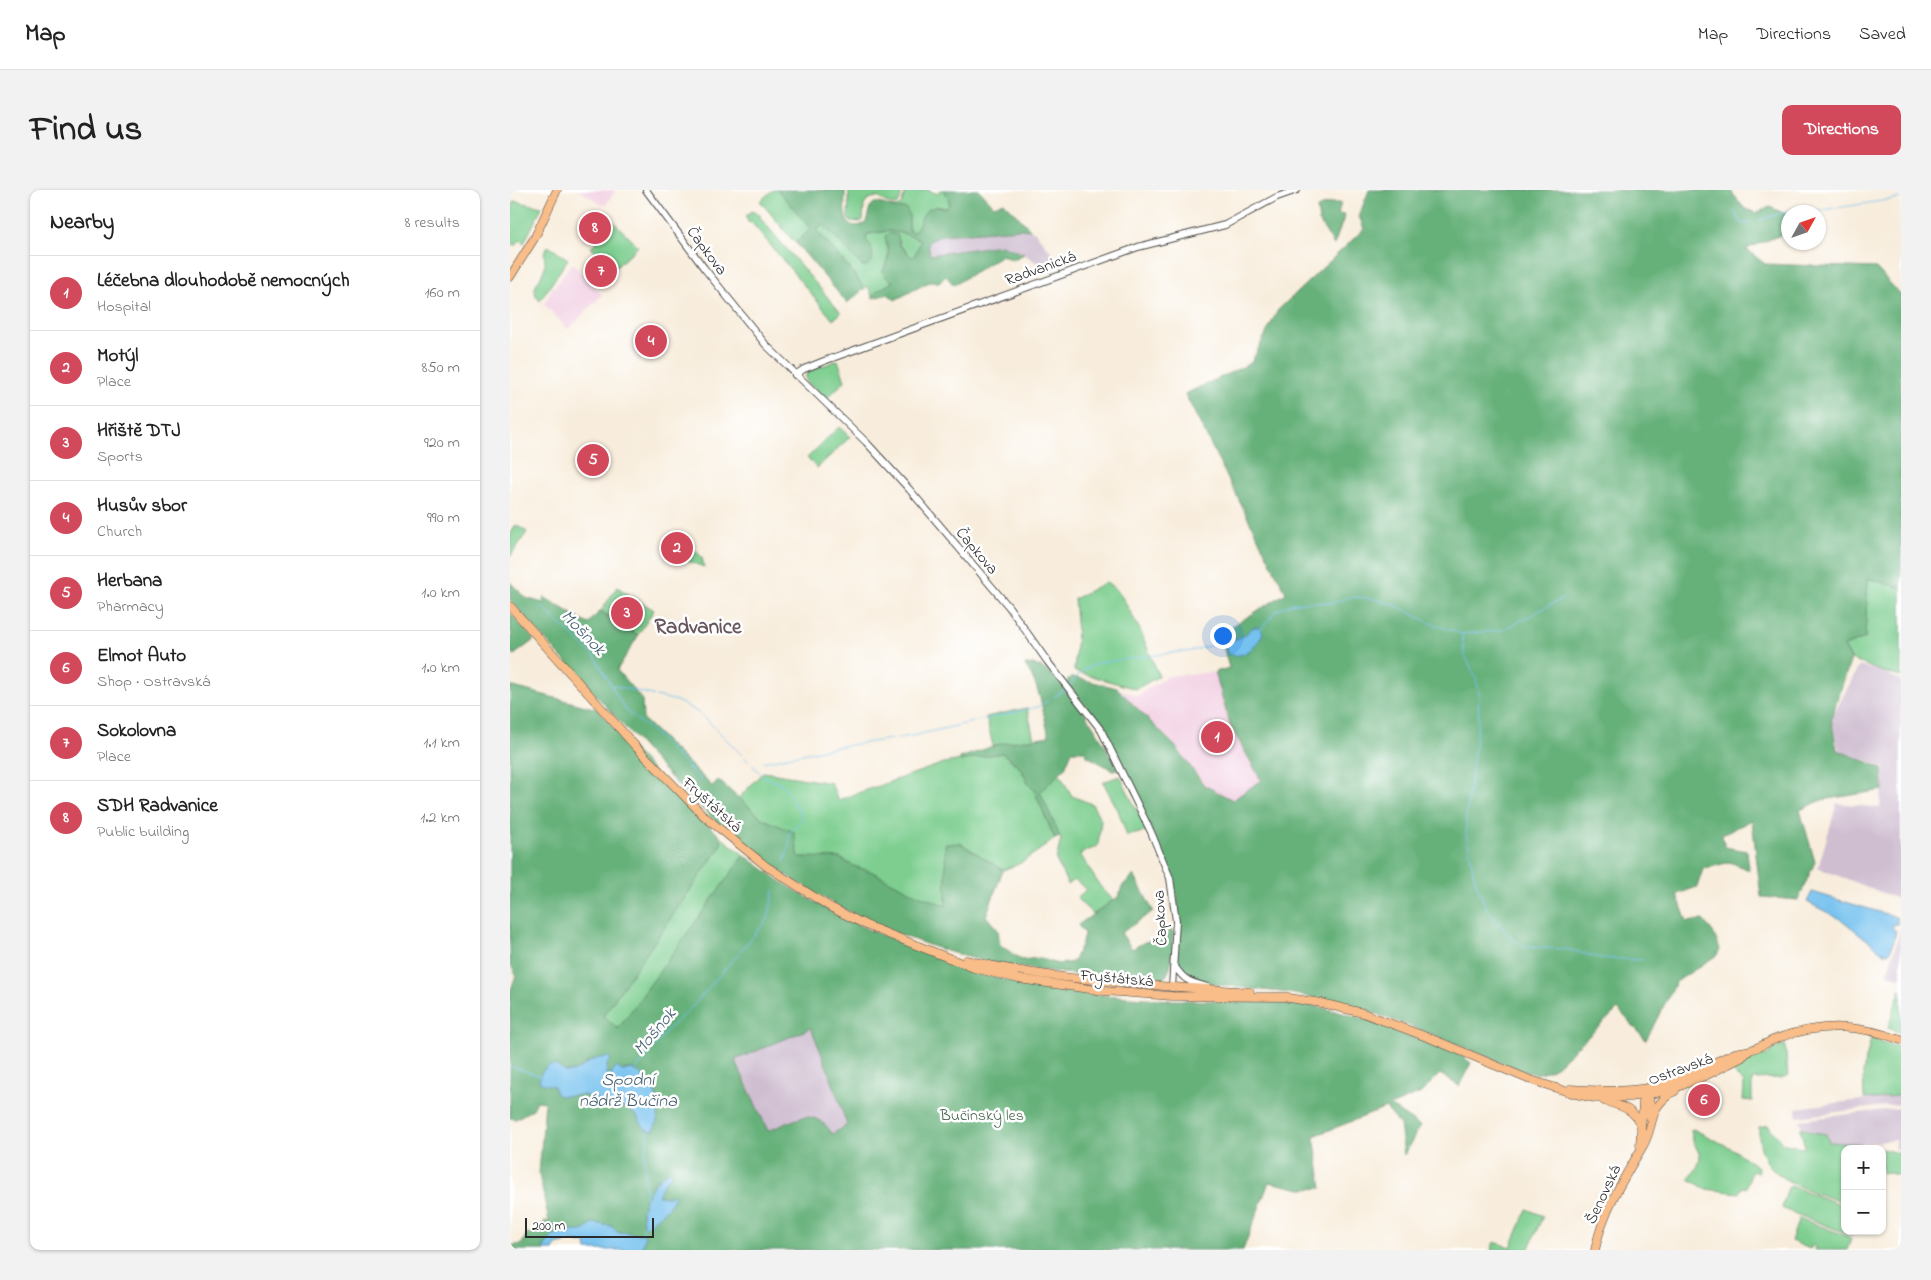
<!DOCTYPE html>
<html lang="en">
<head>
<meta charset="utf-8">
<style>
  :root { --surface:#fff; --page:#f2f2f2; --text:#222; --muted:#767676; --line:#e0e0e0; --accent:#d1495b }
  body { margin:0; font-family:"Indie Flower",sans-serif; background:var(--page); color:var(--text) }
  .controls { position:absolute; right:15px; bottom:15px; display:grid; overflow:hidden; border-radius:10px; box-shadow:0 1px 4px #0004 }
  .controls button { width:45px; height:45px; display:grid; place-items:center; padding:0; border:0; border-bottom:1px solid var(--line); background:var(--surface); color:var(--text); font:25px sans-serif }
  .compass { position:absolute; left:1271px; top:15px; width:45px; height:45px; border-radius:50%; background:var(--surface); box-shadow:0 1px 4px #0004; rotate:50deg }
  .scale { position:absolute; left:15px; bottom:12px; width:129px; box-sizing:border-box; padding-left:5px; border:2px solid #2b2b2b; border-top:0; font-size:14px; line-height:18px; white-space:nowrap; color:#2b2b2b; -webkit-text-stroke:4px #fff; paint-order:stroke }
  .you { position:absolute; left:712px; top:445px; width:18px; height:18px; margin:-12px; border:4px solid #fff; border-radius:50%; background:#1a73e8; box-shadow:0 0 0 8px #1a73e833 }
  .badge { display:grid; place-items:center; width:32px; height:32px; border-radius:50%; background:var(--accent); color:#fff; font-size:16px; font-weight:700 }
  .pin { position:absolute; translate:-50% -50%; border:2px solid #fff; box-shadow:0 1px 5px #0006 }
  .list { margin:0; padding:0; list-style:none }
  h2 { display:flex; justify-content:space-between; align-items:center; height:65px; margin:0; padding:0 20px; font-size:21px }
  h2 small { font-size:16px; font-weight:400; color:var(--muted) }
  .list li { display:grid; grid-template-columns:32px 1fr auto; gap:15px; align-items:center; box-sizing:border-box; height:75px; padding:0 20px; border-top:1px solid var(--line) }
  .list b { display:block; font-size:19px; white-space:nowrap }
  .list p { margin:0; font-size:16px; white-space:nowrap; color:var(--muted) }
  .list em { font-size:16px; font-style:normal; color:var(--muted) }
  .map { position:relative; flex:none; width:1391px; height:1060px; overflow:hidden; border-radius:10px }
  header { display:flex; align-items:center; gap:30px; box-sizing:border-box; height:70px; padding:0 25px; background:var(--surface); border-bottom:1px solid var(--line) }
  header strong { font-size:24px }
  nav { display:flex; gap:28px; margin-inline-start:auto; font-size:18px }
  .intro { display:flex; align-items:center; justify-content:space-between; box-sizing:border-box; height:120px; padding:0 30px }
  h1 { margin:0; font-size:35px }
  .button { padding:12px 22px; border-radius:10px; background:var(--accent); color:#fff; font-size:18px; font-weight:700 }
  main { display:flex; gap:30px; padding:0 30px }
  aside { flex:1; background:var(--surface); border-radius:10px; box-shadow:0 1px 4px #0004 }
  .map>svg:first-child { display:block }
  .built { fill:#f2cfe2 }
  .industrial { fill:#cfbdd0 }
  .green { fill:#7dce8f; stroke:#547c5d }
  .forest { fill:#66b17a; stroke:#486e52; fill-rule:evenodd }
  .water { fill:#75c1ef; stroke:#50768d }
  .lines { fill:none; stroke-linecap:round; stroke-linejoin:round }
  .stream { stroke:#75c1ef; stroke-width:1 }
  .minor-casing { stroke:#4a4846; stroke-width:8 }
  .major-casing { stroke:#4a4846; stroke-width:9 }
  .minor { stroke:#fff; stroke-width:6 }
  .major { stroke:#f8bd89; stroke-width:8 }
  .labels { text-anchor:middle; stroke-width:5; stroke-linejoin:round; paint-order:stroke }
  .street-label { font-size:16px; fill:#2b2b2b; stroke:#fff }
  .park-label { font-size:16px; fill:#48644e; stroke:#fff }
  .water-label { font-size:18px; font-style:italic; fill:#456070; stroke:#fff }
  .district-label { font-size:21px; font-weight:bold; fill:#68575f; stroke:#fff }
</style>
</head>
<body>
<header>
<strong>Map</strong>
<nav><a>Map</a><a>Directions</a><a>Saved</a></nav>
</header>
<div class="intro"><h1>Find us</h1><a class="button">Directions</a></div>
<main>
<aside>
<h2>Nearby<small>8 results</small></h2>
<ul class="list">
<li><span class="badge">1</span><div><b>Léčebna dlouhodobě nemocných</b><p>Hospital</p></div><em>160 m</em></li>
<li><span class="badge">2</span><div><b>Motýl</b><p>Place</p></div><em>850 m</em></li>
<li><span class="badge">3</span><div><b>Hřiště DTJ</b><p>Sports</p></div><em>920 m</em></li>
<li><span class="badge">4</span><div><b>Husův sbor</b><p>Church</p></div><em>990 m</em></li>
<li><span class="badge">5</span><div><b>Herbana</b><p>Pharmacy</p></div><em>1.0 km</em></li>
<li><span class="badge">6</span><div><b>Elmot Auto</b><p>Shop · Ostravská</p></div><em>1.0 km</em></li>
<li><span class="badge">7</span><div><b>Sokolovna</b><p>Place</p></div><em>1.1 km</em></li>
<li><span class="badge">8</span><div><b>SDH Radvanice</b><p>Public building</p></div><em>1.2 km</em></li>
</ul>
</aside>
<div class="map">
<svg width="1391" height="1060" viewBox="0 0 1391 1060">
  <rect width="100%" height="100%" fill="#fff"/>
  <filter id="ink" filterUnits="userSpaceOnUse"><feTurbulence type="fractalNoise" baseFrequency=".02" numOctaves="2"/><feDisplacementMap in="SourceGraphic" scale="10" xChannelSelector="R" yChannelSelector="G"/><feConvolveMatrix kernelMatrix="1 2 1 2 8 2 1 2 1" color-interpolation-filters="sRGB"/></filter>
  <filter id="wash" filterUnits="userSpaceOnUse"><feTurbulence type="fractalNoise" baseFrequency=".0096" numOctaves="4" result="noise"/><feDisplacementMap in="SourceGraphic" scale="20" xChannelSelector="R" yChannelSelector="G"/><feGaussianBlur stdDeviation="1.12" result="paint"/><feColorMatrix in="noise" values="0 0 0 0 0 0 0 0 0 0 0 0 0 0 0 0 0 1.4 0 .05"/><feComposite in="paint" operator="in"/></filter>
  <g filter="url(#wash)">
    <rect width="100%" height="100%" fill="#f8eddc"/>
    <path class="built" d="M 66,0 L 105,0 L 96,15 L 94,14 L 92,15 L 71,1 Z
      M 62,73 L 92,105 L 58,139 L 34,114 L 43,96 L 45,97 Z
      M 705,482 L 720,535 L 751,590 L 723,610 L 694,595 L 665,556 L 607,498 L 627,506 L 658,486 Z"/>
    <path class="industrial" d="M 510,39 L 524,41 L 551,74 L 540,82 L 514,64 L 491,55 L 419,65 L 418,52 L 432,45 Z
      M 1349,476 L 1367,480 L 1391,490 L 1391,710 L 1308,678 L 1327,613 L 1370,618 L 1374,577 L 1329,561 L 1321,529 Z
      M 1391,739 L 1391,788 L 1377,784 Z
      M 301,838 L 320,885 L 337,935 L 322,945 L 320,939 L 306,929 L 296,927 L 258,941 L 224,870 Z
      M 1391,905 L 1391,914 L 1287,927 L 1286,918 Z
      M 1391,918 L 1391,959 L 1386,959 L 1385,950 L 1338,955 L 1319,952 L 1316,944 L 1301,942 L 1292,938 L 1290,930 Z"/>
    <path class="green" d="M 263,0 L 268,0 L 301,39 L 285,53 L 250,11 Z
      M 339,0 L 392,0 L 392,2 L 389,13 C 380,18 374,10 367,7 L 358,9 L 354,15 L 353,30 L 350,32 L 340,31 L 338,28 Z
      M 396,0 L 418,0 L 428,4 L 430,0 L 433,0 L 439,10 L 439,15 L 436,18 L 426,16 L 405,41 L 401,42 L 399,40 L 399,25 L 393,19 L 385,20 L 377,16 L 386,17 L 391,15 Z
      M 4,11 L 32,17 L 14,53 L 9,50 L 6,56 L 0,53 L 0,25 Z
      M 242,21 L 250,25 L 251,29 L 331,123 L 323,130 L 242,33 L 238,32 L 236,26 Z
      M 103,31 L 128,56 L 103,80 L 81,58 Z
      M 314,35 L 353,76 L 357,44 C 365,44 371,42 378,41 C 389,40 401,46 411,50 L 405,65 L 402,67 L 389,54 L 390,51 L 375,48 C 380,61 379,68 373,81 L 375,86 L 383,92 L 367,101 L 362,106 L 358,96 L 354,99 L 342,81 L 306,40 Z
      M 38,56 L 58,69 L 30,111 C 19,100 28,93 33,82 C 36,76 35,69 34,62 Z
      M 328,170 L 335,191 L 316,209 L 296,191 L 296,184 L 299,181 Z
      M 329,237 L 340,247 L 307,278 L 297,268 Z
      M 6,335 L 17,342 L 0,367 L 0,345 Z
      M 177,352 L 192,367 L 194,377 L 172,369 L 168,361 Z
      M 1358,388 L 1391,398 L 1391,487 L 1367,480 L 1341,469 L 1334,456 L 1355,448 Z
      M 596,392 L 606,399 L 614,410 L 630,440 L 649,486 L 626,499 L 564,481 L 567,442 L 564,409 Z
      M 107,397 L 144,420 L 128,445 L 91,421 Z
      M 517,518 L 524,549 L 483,556 L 476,527 Z
      M 492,563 L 511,579 L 518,594 L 524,600 L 545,649 L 511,673 L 493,680 L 450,653 L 436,716 L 401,702 L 362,682 L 343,676 L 330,668 L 288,667 L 284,642 L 253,629 L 229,608 L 253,582 L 321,593 L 328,610 L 434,573 Z
      M 549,583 L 562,606 L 582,614 L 591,630 L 588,656 L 570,664 L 590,696 L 603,710 L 584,725 L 567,709 L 576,699 L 565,690 L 558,695 L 546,670 L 551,649 L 530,602 Z
      M 610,586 L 637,641 L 617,646 L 608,620 L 593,592 Z
      M 212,648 L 234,665 L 108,839 L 93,826 L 210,657 Z
      M 1391,797 L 1391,843 L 1378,838 Z
      M 1361,848 L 1391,858 L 1391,905 L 1365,909 L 1354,908 L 1353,882 Z
      M 1275,854 L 1278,886 L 1272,888 L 1242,889 L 1242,911 L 1233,910 L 1234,893 L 1222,881 L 1232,873 L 1255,863 L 1256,866 L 1260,864 L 1259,862 Z
      M 1258,935 L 1272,953 L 1292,958 L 1295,957 L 1290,938 L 1292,938 L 1301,942 L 1316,944 L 1319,952 L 1346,954 L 1370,959 L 1335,959 L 1335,1013 C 1294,998 1246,990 1249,937 Z
      M 1183,939 L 1221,958 L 1248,977 L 1248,983 L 1242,981 L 1236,998 L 1232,997 L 1229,1003 L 1196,999 L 1179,989 C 1201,961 1183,965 1181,940 Z
      M 1372,959 L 1391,964 L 1391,986 L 1376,982 L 1372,983 Z
      M 1281,996 L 1335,1016 L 1335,1041 L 1345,1041 L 1344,1044 L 1341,1045 L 1273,1019 L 1272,1017 L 1278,998 Z
      M 1017,1019 L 1033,1026 L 1018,1060 L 981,1060 L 984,1052 L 1001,1057 Z
      M 1289,1028 L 1339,1047 L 1341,1049 L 1337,1060 L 1304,1060 L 1305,1056 L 1303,1055 L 1300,1059 L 1281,1051 Z"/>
    <path class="forest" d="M 268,0 L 335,0 C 336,10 330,34 345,36 C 350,36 352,35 356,32 L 360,17 L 364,13 C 377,12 380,21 396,18 L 399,25 L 399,40 L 403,43 C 416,28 408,14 436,18 L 439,15 L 439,10 L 433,0 L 469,0 L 484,16 L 494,12 L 521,40 L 510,39 L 432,45 L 418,52 L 420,65 L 491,55 L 514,64 L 502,70 L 492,65 L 444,95 L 436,86 L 429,92 L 419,92 L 385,110 L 378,104 L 363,108 L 362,106 L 367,101 L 383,92 L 375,86 L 373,81 L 379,65 L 375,46 L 380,43 L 388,45 L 389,55 L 402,67 L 405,65 L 411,50 L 395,44 L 379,41 L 357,44 L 356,50 L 361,55 L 363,70 L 357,76 L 352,76 L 314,35 L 306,40 L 342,81 L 354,99 L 337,113 L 286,53 L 301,39 Z
      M 859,0 L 1220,0 L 1234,18 L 1246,23 L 1260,17 L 1278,25 L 1278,42 L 1236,59 L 1255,74 L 1366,78 L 1391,105 L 1391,398 L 1358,388 L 1355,448 L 1334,456 L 1341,469 L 1321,529 L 1327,560 L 1372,578 L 1373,600 L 1312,610 L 1290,620 L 1305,672 L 1288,710 L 1251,707 L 1242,630 L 1212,645 L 1215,657 L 1237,661 L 1239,680 L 1220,672 L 1193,679 L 1187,697 L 1167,704 L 1177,732 L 1193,730 L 1203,742 L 1210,759 L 1207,765 L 1166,792 L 1136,850 L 1108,819 L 1043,879 L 1026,884 L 1008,880 L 924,845 L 842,815 L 779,803 L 684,792 C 675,787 670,780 668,770 L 668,713 L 663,688 L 601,551 L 583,524 L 557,494 L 558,489 L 563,487 L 607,498 L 665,556 L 694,595 L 723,610 L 751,590 L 720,535 L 705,482 L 719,478 L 710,444 L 776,403 L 675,204 L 741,173 L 768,120 L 854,39 L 849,26 Z
      M 820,13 L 831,13 L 828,24 L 835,25 L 824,55 L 809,31 L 807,18 Z
      M 0,392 L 16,408 L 33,413 L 34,407 L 78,434 L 90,421 L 128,446 L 107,480 L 132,510 L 133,529 L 202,596 L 208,590 L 253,629 L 284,642 L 289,667 L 330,668 L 343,676 L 362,682 L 401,702 L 436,716 L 435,654 L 450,653 L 493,680 L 476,726 L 488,740 L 490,755 L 512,770 L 529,768 L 548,774 L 563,772 L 572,753 L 574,743 L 568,735 L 608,707 L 613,695 L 624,685 L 643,721 L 611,743 L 622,759 L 635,752 L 655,747 L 660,740 L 663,740 C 662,753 664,775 656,786 C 649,796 595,788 582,786 C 534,781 483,776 437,761 C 356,736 281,695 216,640 C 171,602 133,557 93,513 C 62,479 31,445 0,410 Z
      M 0,423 L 24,450 L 4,465 L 0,462 L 0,449 L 2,444 L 0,441 Z
      M 523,474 C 529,477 536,479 541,484 C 569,510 590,545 608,579 L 603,580 L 577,566 L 575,561 L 562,561 L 555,578 L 530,602 L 550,647 L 545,649 L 524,600 C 516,593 517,587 511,579 C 506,573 498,567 492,563 L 450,571 L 450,568 L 489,554 L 539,546 C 532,520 531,498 515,475 Z
      M 0,496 L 87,519 L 154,593 L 212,648 L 210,657 L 93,826 L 108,839 L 234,665 L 273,693 L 318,720 L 357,739 L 463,782 L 508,793 L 593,805 L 661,810 L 778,812 L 810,817 L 869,833 L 949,864 L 961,873 L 949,896 L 930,884 L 911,903 L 880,916 L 910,936 L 894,965 L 890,935 L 876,918 L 804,946 L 812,998 L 791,999 L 759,992 L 733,1060 L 131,1060 L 122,1043 L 108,1042 L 101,1036 L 82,1033 C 71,1051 55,1033 40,1050 C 37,1054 34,1055 33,1060 L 0,1060 L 0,1056 L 12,1054 L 17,1043 L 23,1044 L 35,1031 L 39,1032 L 29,984 L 35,912 L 27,911 L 23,919 L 6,929 L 0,928 L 0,802 L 6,785 L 0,774 ZM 301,838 L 320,885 L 337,935 L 322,944 C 319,936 306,926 296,927 C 286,928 268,937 258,941 L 225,870 ZM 78,872 L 97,874 L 97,884 C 106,886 115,877 123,879 C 128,881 132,886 135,890 C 151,906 151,916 145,937 L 131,931 L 127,926 L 116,918 L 99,916 L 84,908 L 73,905 L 45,902 L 44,896 L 49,879 C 61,886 69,880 78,872 ZM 162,984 L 153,994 L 148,1006 L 157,1007 L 162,1004 L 162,1012 L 137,1036 L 133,1034 L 132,1021 L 137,1006 L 146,990 Z"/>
    <path class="water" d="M 744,437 L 749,437 L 753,443 C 748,456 733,470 719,464 L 715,457 C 718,448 726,451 733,446 C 737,443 740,439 744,437 Z
      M 1302,702 L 1386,727 L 1388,734 L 1384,734 L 1382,738 L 1386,741 C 1386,742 1381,760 1380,762 L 1375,764 L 1332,730 L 1297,712 Z
      M 99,867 L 101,870 L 97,874 L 97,884 L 102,885 L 102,881 L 107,877 L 112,881 C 116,881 120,878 124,880 C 128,881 132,886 135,890 C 150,905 152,920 144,940 L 141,941 L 135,939 L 127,926 L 116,918 L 99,916 L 84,908 L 73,905 L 49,906 L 45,902 L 44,896 L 30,893 C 28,884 33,880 40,875 L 47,876 L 55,882 C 66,883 69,878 78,873 C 84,868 91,868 99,867 Z
      M 160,981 L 162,984 L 153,994 L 148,1006 L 157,1007 L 163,1004 L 165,1006 C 159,1021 147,1026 137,1036 L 135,1036 L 133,1034 C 133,1030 132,1026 132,1022 C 133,1009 147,986 160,981 Z
      M 82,1033 L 101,1036 L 108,1042 L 132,1044 L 135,1046 L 131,1060 L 77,1060 L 76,1054 L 63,1051 L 46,1055 L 43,1060 L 33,1060 C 35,1053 45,1042 53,1041 C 64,1040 75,1045 82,1033 Z"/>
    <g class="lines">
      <path class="stream" d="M 1300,15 L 1304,20 L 1313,20 L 1391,8
        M 1224,21 L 1230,32 L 1233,34 L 1242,32
        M 1249,30 L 1295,16
        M 31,416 L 85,467 L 101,495 L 167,511 L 184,520 L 196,529 L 252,585 L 274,596 L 292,626 L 292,629 L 279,644 L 279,657 L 274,672
        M 750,440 L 766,421 L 780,414 L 796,412 L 823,413 L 839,407 L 858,408 L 883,414 L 920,433 L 952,444 L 954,463 L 966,488 L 969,502 L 968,533 L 956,626 L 956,644 L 965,690 L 977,720 L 998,745 L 1014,757 L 1056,759 L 1091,768 L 1133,770
        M 952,444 L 993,440 L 1053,408
        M 101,495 L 116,521 L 143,542 L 193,592
        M 559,496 L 573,480 L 587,473 L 668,462 C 685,464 699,451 715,456
        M 544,507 L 556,499
        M 253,572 L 327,557 L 402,546 L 528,517 L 538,510
        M 0,876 L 30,886
        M 125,881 L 158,839 L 183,816 L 258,729 L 264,700
        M 136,1009 L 134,969 L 139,941
        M 132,1044 L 134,1035"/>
    </g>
  </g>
  <g filter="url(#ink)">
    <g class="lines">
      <defs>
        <path id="minor" d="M 136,0 L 194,78 L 256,155 L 356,252 L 399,299 L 499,417 L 537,471 L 591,540 L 641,642 L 660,688 L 666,731 L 662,798
          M 285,185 L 294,179 L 314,171 L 628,57 L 715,35 L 767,7 L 787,0
          M 664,775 C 674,791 680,792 698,797"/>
        <path id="major" d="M 0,87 L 25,47 L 47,0
          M 0,416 L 127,558 L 194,626 L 256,676 L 320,717 L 358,736 L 464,778 L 509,789 L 594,801 L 662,806 L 778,807
          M 456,770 C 549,792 645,795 740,802
          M 773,807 L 811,813 L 853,823 L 922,849 L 1018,889 L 1065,904 L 1085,908 L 1121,907 L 1158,901 L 1197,885 L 1231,868 L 1239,861
          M 1060,899 C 1092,901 1124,903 1155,894 C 1180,886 1202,873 1225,863 C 1230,861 1235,862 1240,860 C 1250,857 1258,852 1268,848 C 1312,833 1348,834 1391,850
          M 1135,903 C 1142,908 1140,919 1140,927
          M 1094,911 C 1112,916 1125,919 1131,937
          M 1130,955 L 1133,912 L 1135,905 L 1137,903
          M 1085,1060 C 1093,1021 1113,989 1133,956 C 1146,933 1137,917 1165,901"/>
      </defs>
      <use href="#minor" class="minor-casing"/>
      <use href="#major" class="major-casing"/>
      <use href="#minor" class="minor"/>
      <use href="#major" class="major"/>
    </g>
  </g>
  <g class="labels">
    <g class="street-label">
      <text transform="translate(198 60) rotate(53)" y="6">Čapkova</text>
      <text transform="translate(530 77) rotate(-20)" y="6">Radvanická</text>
      <text transform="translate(468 360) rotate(50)" y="6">Čapkova</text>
      <text transform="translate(203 614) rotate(42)" y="6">Fryštátská</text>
      <text transform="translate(649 728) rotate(-93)" y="6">Čapkova</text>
      <text transform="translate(607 787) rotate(5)" y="6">Fryštátská</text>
      <text transform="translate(1170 878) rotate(-20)" y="6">Ostravská</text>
      <text transform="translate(1092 1004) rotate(-65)" y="6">Šenovská</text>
    </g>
    <g class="park-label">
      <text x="472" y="930">Bučinský les</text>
    </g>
    <g class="water-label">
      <text transform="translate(74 442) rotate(46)" y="6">Mošnok</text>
      <text transform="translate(144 841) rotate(-50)" y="6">Mošnok</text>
      <text x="118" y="895">Spodní<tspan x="118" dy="21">nádrž Bučina</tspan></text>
    </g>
    <g class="district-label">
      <text x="188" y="443">Radvanice</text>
    </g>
  </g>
</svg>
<div class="controls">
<button>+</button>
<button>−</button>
</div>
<svg class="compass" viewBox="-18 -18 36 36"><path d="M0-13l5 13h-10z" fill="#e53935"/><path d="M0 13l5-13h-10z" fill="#767676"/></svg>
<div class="scale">200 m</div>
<div class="you"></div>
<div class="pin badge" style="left:707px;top:547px">1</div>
<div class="pin badge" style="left:167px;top:358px">2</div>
<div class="pin badge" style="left:117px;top:423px">3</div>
<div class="pin badge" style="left:141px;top:151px">4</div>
<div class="pin badge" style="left:83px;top:270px">5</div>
<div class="pin badge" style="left:1194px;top:910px">6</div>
<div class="pin badge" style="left:91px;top:81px">7</div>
<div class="pin badge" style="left:85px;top:38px">8</div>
</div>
</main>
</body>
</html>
